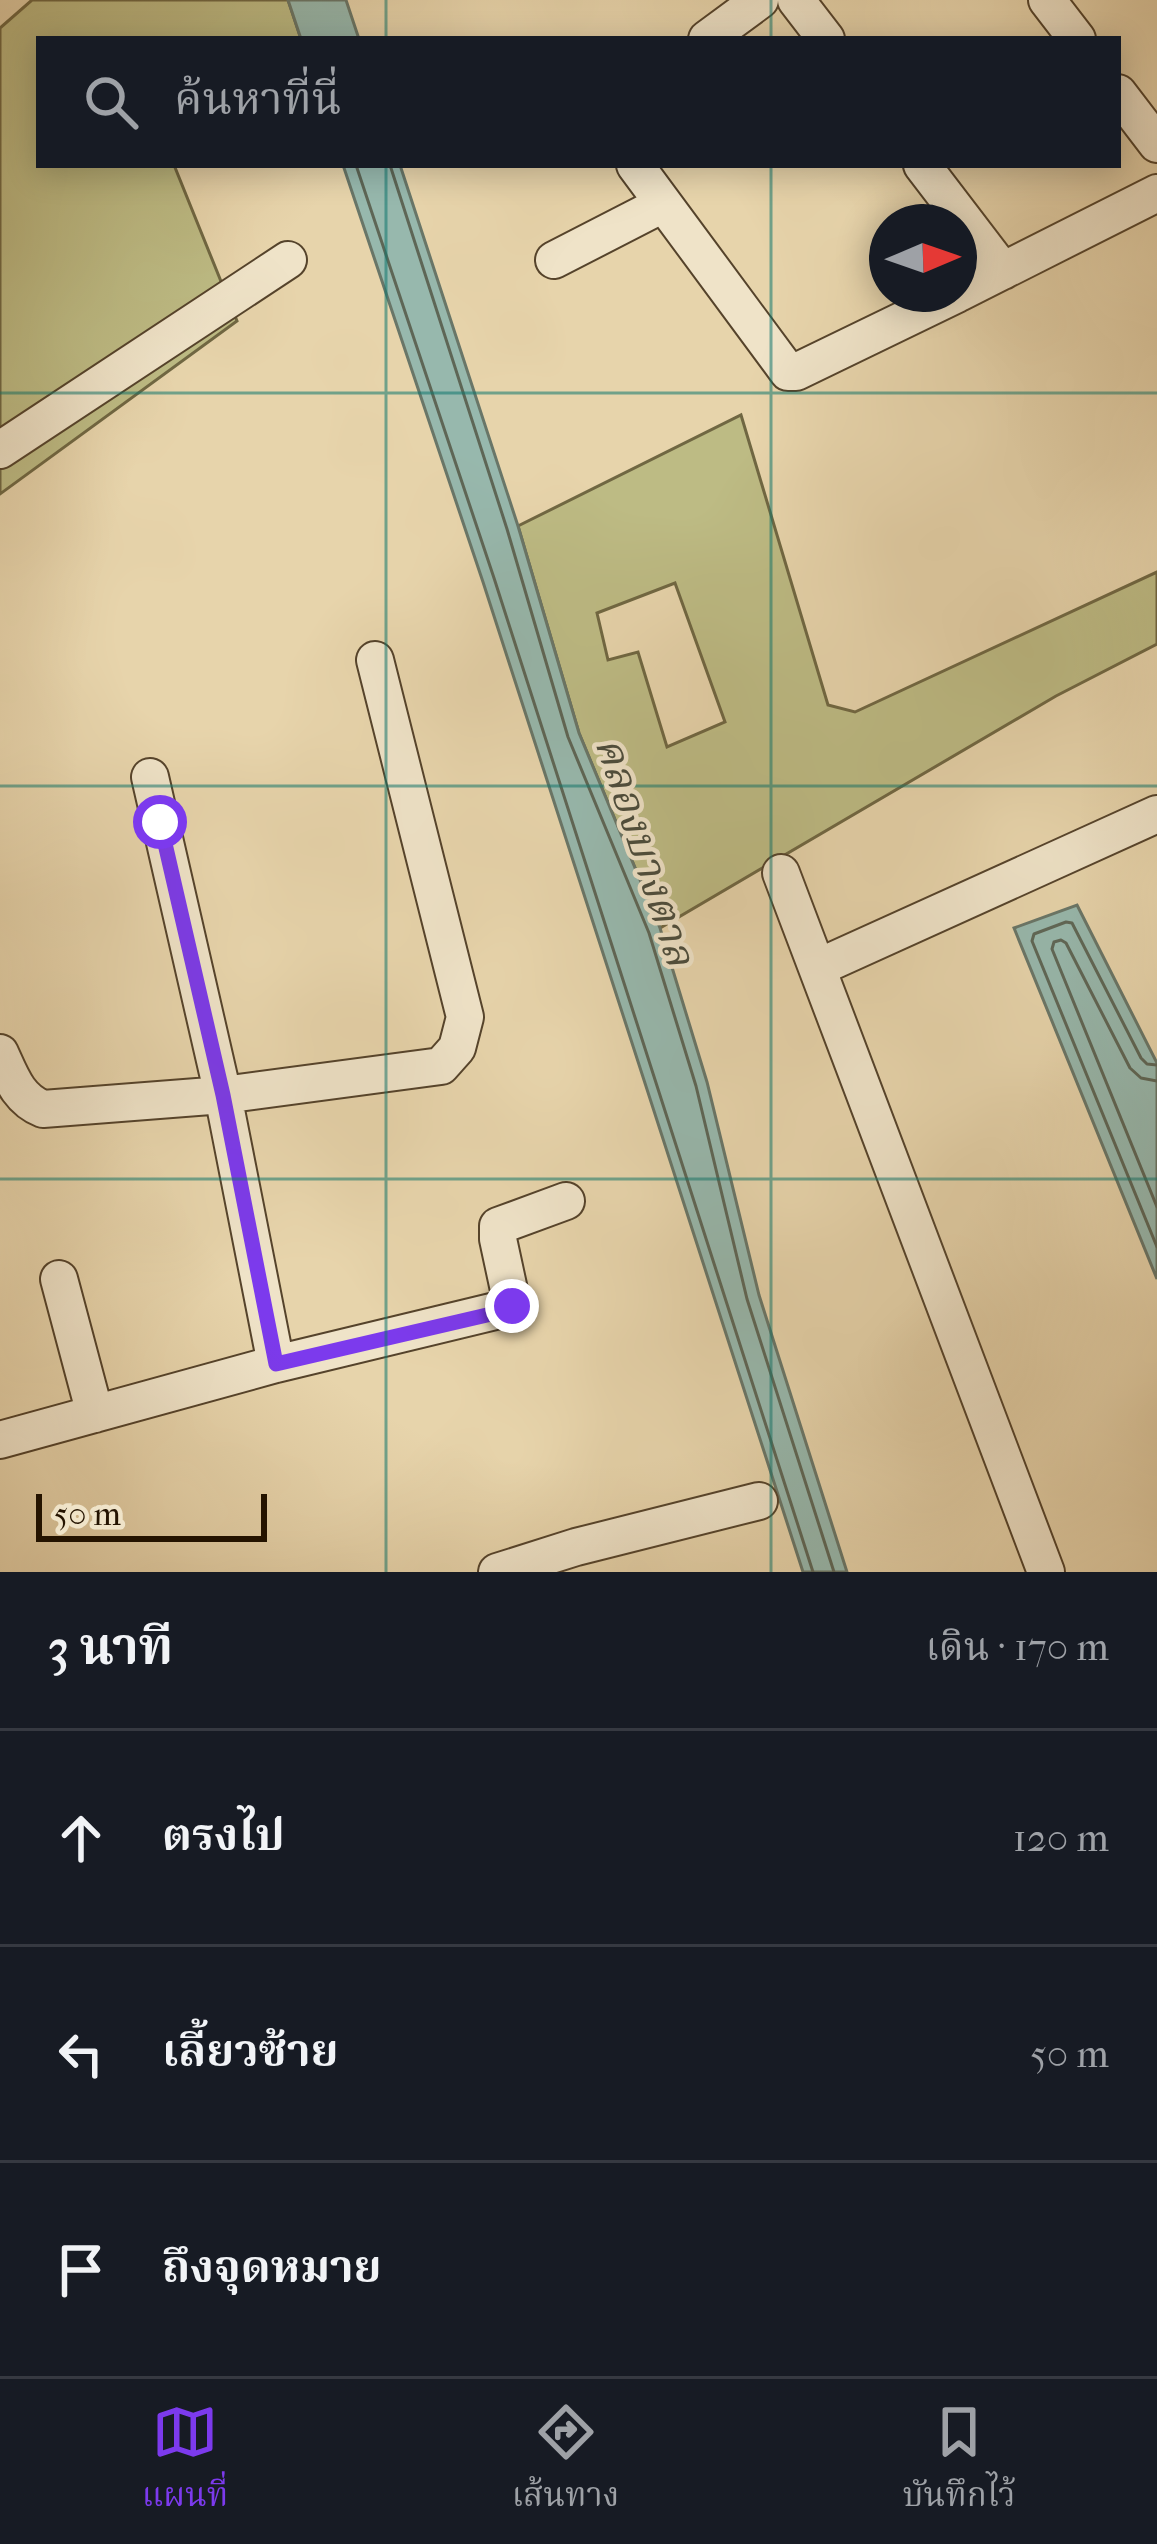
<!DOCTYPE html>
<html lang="th">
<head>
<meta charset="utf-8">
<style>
  :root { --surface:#171b24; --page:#242831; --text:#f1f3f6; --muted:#9ea1a6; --line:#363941; --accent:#7c3aed }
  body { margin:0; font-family:"IM FELL French Canon","Noto Serif Thai",serif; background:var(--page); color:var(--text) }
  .compass { position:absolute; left:869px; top:204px; width:108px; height:108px; border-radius:50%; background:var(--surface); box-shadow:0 6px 30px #0003; rotate:88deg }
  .scale { position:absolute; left:36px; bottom:30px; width:231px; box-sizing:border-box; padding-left:12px; border:6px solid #241300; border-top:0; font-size:33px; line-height:42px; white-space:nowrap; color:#241300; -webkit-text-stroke:9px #efe3c8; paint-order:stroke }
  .stop { position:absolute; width:36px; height:36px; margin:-27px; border:9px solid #7c3aed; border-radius:50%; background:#fff }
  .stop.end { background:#7c3aed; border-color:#fff; box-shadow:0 3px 12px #0008 }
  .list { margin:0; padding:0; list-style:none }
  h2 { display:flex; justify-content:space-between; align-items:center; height:156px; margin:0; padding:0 48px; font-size:51px }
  h2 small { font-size:39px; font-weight:400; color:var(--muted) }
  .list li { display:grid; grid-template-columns:78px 1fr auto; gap:36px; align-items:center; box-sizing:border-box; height:216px; padding:0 48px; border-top:3px solid var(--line) }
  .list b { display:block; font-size:45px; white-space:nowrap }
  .list em { font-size:39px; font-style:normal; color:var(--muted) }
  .icon { flex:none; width:66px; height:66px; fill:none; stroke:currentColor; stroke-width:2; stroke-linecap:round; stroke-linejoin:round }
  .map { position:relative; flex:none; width:1157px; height:1572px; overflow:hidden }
  .search { position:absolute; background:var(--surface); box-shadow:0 6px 30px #0003; left:36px; right:36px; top:36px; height:132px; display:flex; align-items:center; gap:30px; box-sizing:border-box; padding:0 42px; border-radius:0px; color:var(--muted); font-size:45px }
  .sheet { height:804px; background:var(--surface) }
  nav { display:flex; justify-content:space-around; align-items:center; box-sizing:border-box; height:168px; border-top:3px solid var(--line); background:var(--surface); font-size:33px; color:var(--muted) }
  nav a { display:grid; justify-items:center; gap:6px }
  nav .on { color:var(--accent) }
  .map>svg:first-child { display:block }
  .green { fill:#bdbb84; stroke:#706742; stroke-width:3; fill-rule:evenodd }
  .water { fill:#97b8ad; stroke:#697668; stroke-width:3 }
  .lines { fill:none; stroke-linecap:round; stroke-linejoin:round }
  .shore { stroke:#5e6656; stroke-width:3 }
  .minor-casing { stroke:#55432b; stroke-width:40 }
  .minor { stroke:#efe3c8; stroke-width:36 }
  .route { stroke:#7c3aed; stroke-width:15 }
  .grid { fill:none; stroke:#0f766e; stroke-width:3; stroke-opacity:0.55 }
  .labels { text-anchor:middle; stroke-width:9; stroke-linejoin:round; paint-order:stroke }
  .water-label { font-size:42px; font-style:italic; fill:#4c4d3d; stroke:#efe3c8 }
</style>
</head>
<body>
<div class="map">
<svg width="1157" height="1572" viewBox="0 0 1157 1572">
  <rect width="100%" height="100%" fill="#e7d4ab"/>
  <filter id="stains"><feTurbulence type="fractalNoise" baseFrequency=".00167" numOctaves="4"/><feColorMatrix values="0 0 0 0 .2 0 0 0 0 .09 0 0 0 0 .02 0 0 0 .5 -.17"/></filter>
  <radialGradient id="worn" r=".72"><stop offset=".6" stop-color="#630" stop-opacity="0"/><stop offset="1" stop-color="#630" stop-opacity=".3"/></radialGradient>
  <path class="green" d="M 32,0 L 288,0 L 301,39 L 39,39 L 39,165 L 174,165 L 237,321 L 0,494 L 0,28 Z
    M 741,415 L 828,705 L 855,712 L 1157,572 L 1157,644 L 1056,696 L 660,928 L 579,733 L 518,526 ZM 675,583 L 725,722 L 667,747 L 638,652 L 608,660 L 597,613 Z"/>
  <path class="water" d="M 288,0 L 346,0 L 359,39 L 301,39 Z
    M 343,165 L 400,165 L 518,526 L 579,733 L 660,928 L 707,1082 L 759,1295 L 847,1572 L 803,1572 L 483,582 Z
    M 1077,905 L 1157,1063 L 1157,1279 L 1014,928 Z"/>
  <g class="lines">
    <path class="shore" d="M 356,165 L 494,578 L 813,1572
      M 390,165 L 507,529 L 568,737 L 649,933 L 696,1086 L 747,1299 L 834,1572
      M 1157,1065 L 1147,1064 L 1141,1058 L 1072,923 L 1066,922 L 1034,934 L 1032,941 L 1157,1247
      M 1157,1081 L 1141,1078 L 1130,1068 L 1066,943 L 1061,940 L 1054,942 L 1052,949 L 1157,1207"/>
    <defs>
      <path id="minor" d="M 796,0 L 826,39
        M 1047,0 L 1077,39
        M 707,39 L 760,0
        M 1118,93 L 1157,144
        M 635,165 L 788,372 L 796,372 L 957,294
        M 922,165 L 1003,271
        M 554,260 L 663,204
        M 959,293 L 1157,193
        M 0,450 L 288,260
        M 150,777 L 223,1095 L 276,1364
        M 781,873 L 1046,1572
        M 817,968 L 1157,814
        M 0,1053 C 11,1077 18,1099 43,1109 L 223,1095 L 441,1066 L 457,1048 L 465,1017 L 375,660
        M 59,1279 L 95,1414
        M 0,1440 L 276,1364 L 508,1308 L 512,1304 L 498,1239 L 498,1226 L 566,1201
        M 497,1572 L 576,1547 L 759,1501"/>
    </defs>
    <use href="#minor" class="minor-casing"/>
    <use href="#minor" class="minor"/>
  </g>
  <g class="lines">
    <path class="route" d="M 160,822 L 223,1095 L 276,1364 L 487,1315 L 512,1306"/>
  </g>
  <path class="grid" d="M 386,0 L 386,39M 771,0 L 771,39M 386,165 L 386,1572M 771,165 L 771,1572M 0,393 L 1157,393M 0,786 L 1157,786M 0,1179 L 1157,1179"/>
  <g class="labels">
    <g class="water-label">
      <text transform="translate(646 851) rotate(72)" y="15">คลองบางตาล</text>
    </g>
  </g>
  <rect width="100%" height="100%" filter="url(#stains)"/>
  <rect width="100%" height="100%" fill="url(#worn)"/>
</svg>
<svg class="compass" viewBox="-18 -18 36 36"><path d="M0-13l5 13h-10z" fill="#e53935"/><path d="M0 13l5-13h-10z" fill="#9ea1a6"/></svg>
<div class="scale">50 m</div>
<div class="stop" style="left:160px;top:822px"></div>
<div class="stop end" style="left:512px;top:1306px"></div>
<div class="search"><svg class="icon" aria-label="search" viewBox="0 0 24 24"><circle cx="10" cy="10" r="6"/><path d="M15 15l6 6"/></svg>ค้นหาที่นี่</div>
</div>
<section class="sheet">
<h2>3 นาที<small>เดิน · 170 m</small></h2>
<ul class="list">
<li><svg class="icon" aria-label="ahead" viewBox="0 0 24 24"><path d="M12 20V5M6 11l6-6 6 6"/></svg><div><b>ตรงไป</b></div><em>120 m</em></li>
<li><svg class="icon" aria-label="left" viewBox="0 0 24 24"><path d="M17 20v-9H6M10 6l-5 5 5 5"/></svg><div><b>เลี้ยวซ้าย</b></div><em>50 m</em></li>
<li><svg class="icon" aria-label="arrive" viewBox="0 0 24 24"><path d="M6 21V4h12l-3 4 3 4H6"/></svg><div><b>ถึงจุดหมาย</b></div></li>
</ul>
</section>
<nav>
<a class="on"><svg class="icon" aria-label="map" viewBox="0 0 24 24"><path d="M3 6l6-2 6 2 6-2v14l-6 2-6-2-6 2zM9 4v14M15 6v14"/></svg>แผนที่</a>
<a><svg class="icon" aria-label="directions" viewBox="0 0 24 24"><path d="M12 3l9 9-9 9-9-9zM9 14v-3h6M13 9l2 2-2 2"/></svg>เส้นทาง</a>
<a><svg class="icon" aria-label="saved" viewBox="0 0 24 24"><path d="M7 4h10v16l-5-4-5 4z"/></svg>บันทึกไว้</a>
</nav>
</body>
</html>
